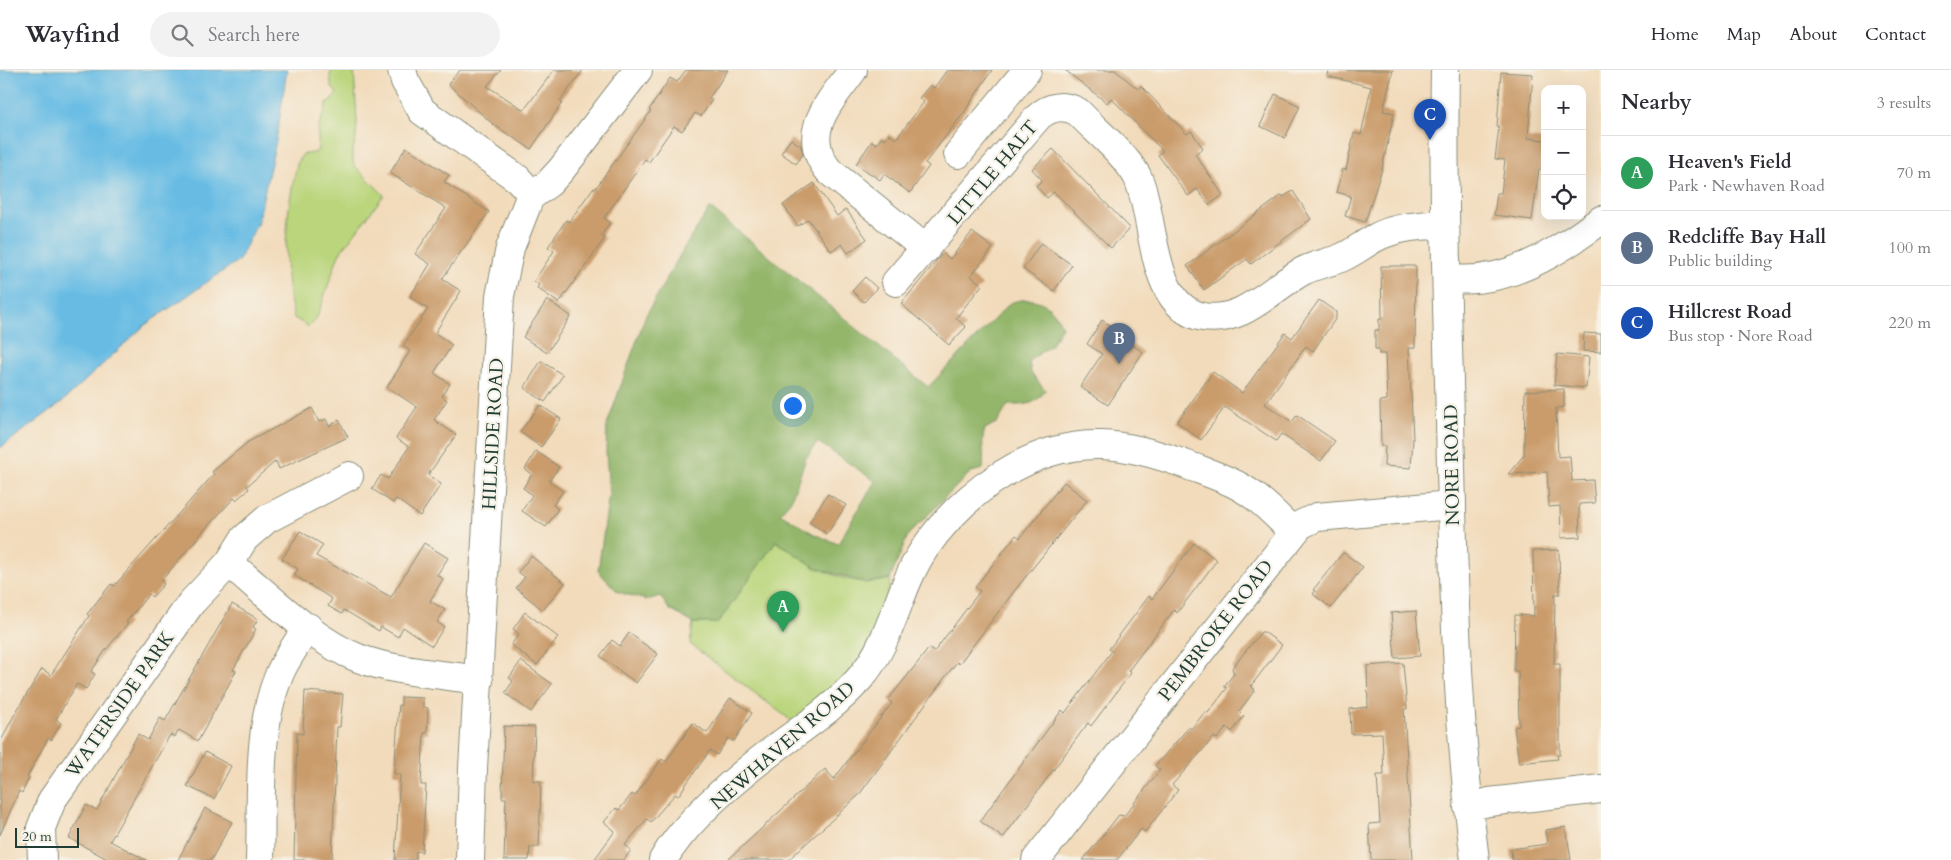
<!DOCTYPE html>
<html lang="en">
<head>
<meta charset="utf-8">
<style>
  :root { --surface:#fff; --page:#f2f2f3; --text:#2b2b33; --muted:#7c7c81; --line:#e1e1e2; --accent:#1a73e8 }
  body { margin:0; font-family:Cardo,serif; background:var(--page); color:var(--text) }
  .controls { position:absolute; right:15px; top:15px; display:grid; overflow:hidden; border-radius:10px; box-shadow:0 5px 20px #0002 }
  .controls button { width:45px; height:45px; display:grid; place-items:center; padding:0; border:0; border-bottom:1px solid var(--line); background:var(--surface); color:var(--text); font:25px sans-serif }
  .scale { position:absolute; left:15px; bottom:12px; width:64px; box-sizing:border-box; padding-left:5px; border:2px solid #1f3d34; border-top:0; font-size:14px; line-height:18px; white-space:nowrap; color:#1f3d34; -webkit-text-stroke:4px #f7f3e8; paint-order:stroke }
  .you { position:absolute; left:792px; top:335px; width:18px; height:18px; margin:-12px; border:4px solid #fff; border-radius:50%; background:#1a73e8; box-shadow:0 0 0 8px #1a73e833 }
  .badge { display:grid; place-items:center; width:32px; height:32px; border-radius:50%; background:var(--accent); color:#fff; font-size:16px; font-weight:700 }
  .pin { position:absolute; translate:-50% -41px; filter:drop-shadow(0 1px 2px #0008) }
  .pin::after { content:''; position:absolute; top:26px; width:18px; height:15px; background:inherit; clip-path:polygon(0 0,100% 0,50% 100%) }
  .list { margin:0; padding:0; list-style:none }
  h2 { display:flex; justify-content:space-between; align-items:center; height:65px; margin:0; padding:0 20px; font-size:21px }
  h2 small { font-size:16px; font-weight:400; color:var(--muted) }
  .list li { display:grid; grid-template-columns:32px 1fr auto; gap:15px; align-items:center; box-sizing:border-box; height:75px; padding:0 20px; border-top:1px solid var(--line) }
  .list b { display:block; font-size:19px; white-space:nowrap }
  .list p { margin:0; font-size:16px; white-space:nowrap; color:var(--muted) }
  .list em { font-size:16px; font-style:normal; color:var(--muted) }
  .icon { flex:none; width:28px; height:28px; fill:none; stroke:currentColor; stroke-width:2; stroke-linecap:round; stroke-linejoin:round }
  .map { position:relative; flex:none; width:1601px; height:790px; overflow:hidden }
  header { display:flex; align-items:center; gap:30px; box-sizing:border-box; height:70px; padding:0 25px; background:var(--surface); border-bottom:1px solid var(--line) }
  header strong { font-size:24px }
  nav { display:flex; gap:28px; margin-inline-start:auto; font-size:18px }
  .search { width:350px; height:45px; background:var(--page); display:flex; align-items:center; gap:12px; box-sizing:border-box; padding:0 18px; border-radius:28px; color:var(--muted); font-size:19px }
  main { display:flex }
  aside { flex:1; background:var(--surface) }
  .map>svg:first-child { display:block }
  .green { fill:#bad57b; stroke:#6c8958 }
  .forest { fill:#93b66b; stroke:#597a50; fill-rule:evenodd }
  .water { fill:#68bce4; stroke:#447c8c }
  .building { fill:#ca9c6c }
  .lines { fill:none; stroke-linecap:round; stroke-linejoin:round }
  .minor-casing { stroke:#888c78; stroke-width:30 }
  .minor { stroke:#fff; stroke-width:28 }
  .labels { text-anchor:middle; stroke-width:4.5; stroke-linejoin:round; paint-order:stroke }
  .street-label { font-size:19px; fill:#1f3d34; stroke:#f7f3e8 }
</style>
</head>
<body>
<header>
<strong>Wayfind</strong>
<div class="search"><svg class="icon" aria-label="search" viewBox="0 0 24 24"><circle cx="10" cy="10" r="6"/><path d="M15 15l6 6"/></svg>Search here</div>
<nav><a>Home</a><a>Map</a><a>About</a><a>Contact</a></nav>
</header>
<main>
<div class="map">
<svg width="1601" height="790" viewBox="0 0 1601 790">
  <rect width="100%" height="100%" fill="#f7f3e8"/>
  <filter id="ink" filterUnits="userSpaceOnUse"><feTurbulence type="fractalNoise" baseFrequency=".02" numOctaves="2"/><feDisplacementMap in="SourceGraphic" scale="10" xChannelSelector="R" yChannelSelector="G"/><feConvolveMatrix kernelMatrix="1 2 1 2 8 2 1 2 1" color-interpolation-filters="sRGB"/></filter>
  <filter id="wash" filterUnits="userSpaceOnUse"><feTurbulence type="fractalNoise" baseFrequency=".0096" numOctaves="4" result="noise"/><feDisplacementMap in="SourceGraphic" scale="20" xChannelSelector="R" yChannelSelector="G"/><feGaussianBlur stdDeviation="1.12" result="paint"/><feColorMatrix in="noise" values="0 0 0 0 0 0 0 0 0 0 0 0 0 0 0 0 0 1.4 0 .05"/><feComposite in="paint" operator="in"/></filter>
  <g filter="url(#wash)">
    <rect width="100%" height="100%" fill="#f2dbbb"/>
    <path class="green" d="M 333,0 L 354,0 L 357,52 L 356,68 L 352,83 L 354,95 L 384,125 L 339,184 L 316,250 L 309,257 L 294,248 C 281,197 285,142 298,91 L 303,84 L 314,83 L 318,80 C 319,72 317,64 319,56 C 321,48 326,42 326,34 L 337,24 L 331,15 L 330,4 Z
      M 776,471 C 809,494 848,521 890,509 L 890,515 L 870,571 L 856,597 L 793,652 L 690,574 L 693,553 L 718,553 Z"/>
    <path class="forest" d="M 710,138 L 928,317 L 1010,233 C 1034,224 1053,233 1062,257 L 1051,275 L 1029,291 L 1031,303 L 1045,320 C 1036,336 1024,335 1008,335 L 998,352 L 985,359 C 980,375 985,383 983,399 L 971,402 L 908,465 L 890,509 L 866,513 L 816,498 L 776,471 L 718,553 L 693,553 L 669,539 L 660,526 L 647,530 L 618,522 L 598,501 L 609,424 L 606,382 L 607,355 L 645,247 L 684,178 ZM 818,372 L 875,411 L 838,474 L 814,464 L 780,443 L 791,430 L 806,388 Z"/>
    <path class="water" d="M 0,0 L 287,0 L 276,71 L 257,154 L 239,190 L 145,255 L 61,333 L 0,378 Z"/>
    <g id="blocks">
      <path class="building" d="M 460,0 L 501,0 L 487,16 L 524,40 L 554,0 L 583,0 L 560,31 L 562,33 L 531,79 L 494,55 L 448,14 Z
        M 686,0 L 728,0 L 709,28 L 712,30 L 701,46 L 695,43 L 682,61 L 674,56 L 649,92 L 645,89 L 604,148 L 610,152 L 601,166 L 605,168 L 559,233 L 537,218 L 539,215 L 534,211 L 554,181 L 548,177 L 566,150 L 569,152 L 593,118 L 595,119 L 651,41 L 649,40 L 670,8 L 677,12 Z
        M 947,0 L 992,0 L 963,44 L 925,93 L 929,96 L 910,123 L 884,104 L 880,110 L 856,94 L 872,71 L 877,74 L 882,67 L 885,69 L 889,64 L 896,69 L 924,32 L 919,28 L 930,15 L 934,18 Z
        M 1065,0 L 1115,0 L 1138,19 L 1141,16 L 1187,64 L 1191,61 L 1203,78 L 1195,84 L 1223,125 L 1209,135 L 1197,119 L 1188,126 L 1158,85 L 1163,81 L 1111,28 L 1107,33 Z
        M 1328,0 L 1393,0 L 1383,41 L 1394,43 L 1382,99 L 1365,152 L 1345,146 L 1351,126 L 1336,122 L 1343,99 L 1346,100 L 1354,63 L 1361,65 L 1371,17 L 1327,6 Z
        M 1501,2 L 1533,4 L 1528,68 L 1545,70 L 1545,99 L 1539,99 L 1532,150 L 1494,145 L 1497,123 L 1501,123 L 1505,90 L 1495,89 L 1499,57 L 1497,57 Z
        M 1275,24 L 1300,36 L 1285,68 L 1260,56 Z
        M 791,69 L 801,76 L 803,84 L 796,94 L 781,83 Z
        M 406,77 L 449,105 L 444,112 L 489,142 L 442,209 L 461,221 L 435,263 L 452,275 L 434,303 L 450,314 L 442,326 L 447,330 L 434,350 L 456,365 L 428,405 L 441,414 L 420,446 L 396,429 L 393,433 L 372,419 L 381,405 L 388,409 L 409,377 L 396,368 L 417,337 L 387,317 L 410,281 L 403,276 L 428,239 L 410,227 L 430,194 L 415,184 L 446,138 L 390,103 Z
        M 1053,79 L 1130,158 L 1111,178 L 1054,122 L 1047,128 L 1036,116 L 1042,110 L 1032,99 Z
        M 814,113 L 837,146 L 846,139 L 867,169 L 848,183 L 842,174 L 831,181 L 808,149 L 798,156 L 783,135 Z
        M 1293,121 L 1311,149 L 1251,194 L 1247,189 L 1204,220 L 1187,196 L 1282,125 L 1283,127 Z
        M 972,162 L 993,178 L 971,206 L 982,215 L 956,248 L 966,257 L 949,275 L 901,234 L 943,183 L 950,189 Z
        M 1041,173 L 1072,195 L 1054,221 L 1023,199 Z
        M 1381,196 L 1416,196 L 1415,278 L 1409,278 L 1413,369 L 1411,398 L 1384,396 L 1385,376 L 1381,376 L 1380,331 L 1387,330 L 1385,284 L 1379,284 L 1379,279 L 1375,279 L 1375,260 L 1379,260 L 1379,249 L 1382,249 Z
        M 865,207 L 877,218 L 864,232 L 852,221 Z
        M 547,230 L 571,246 L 547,283 L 523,267 Z
        M 1319,230 L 1336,242 L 1336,248 L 1313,281 L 1306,276 L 1265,334 L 1292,352 L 1297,345 L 1335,371 L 1321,391 L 1281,364 L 1276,371 L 1225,337 L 1201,370 L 1177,352 L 1213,302 L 1242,323 L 1285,263 L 1292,268 Z
        M 1102,250 L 1126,265 L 1123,269 L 1143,282 L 1108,335 L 1080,317 L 1102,284 L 1087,274 Z
        M 1584,263 L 1601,264 L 1601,282 L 1583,281 Z
        M 1557,284 L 1589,287 L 1586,318 L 1554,315 Z
        M 541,291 L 563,305 L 545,332 L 524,318 Z
        M 1564,319 L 1564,337 L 1556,338 L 1558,387 L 1570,386 L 1572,411 L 1593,410 L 1595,433 L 1579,434 L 1580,467 L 1561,468 L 1560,436 L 1549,437 L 1547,402 L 1508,404 L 1524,385 L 1525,321 Z
        M 540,335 L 561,349 L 541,377 L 520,362 Z
        M 312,338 L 319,352 L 326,349 L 329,356 L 339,350 L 348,367 L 279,399 L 276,391 L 247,416 L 249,419 L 236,430 L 234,428 L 204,460 L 161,511 L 164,514 L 152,527 L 149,524 L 126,552 L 128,553 L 105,581 L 91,602 L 95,604 L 86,619 L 77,614 L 56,649 L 61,653 L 51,670 L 48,668 L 27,707 L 29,708 L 22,723 L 19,721 L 0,765 L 0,673 L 13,647 L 42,599 L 51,605 L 89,546 L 87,544 L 111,514 L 114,516 L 214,404 L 212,402 L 248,372 Z
        M 536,381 L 559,397 L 549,411 L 563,421 L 553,435 L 558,439 L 546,457 L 522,441 L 532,425 L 523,418 L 532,404 L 525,399 Z
        M 1064,412 L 1087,430 L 1012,524 L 959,594 L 957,592 L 943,610 L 859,725 L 788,790 L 728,790 L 825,699 L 834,709 L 892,633 L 888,630 L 919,591 L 929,578 L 934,582 L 980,521 L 975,517 L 1016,465 L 1020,468 Z
        M 828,424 L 846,435 L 827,464 L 809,452 Z
        M 300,461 L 323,475 L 316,486 L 391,527 L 424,473 L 448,488 L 437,505 L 443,509 L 430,531 L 445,540 L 437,552 L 444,557 L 432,576 L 403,557 L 398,567 L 381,557 L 379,561 L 344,540 L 342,544 L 328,536 L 332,529 L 294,505 L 298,499 L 282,489 Z
        M 1194,473 L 1217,490 L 1177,543 L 1174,540 L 1128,601 L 1131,603 L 1091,656 L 1088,653 L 1003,768 L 980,751 L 1062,640 L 1065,643 L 1112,581 L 1109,579 L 1149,526 L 1152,529 Z
        M 1559,480 L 1560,524 L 1555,524 L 1554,594 L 1560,594 L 1560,685 L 1557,685 L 1558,689 L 1519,693 L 1514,657 L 1519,656 L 1518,601 L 1514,601 L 1515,545 L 1534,546 L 1533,481 Z
        M 1344,483 L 1363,497 L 1331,538 L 1313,524 L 1315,521 L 1313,520 L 1342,484 Z
        M 531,486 L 565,513 L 543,540 L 516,518 L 525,507 L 518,502 Z
        M 232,534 L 258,549 L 253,557 L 256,559 L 233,600 L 236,601 L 198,671 L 179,660 L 175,667 L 170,665 L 110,771 L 146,790 L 109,790 L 69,768 L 86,735 L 97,740 L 138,664 L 148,670 L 160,648 L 165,651 Z
        M 1416,541 L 1420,586 L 1395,588 L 1391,543 Z
        M 525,542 L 558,567 L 537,595 L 511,575 L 519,564 L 513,559 Z
        M 1261,562 L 1264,562 L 1282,575 L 1251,616 L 1255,620 L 1239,641 L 1244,646 L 1232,662 L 1227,657 L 1217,669 L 1214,667 L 1172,715 L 1178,720 L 1145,762 L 1141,759 L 1117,790 L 1083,790 L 1119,745 L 1124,746 L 1160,700 L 1155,696 L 1189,657 L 1191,659 L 1205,642 L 1208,643 L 1227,618 L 1224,616 L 1234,604 L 1232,598 Z
        M 629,563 L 658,584 L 636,613 L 600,586 L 612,570 L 620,576 Z
        M 521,591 L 552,614 L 531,642 L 505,623 L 513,611 L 509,608 Z
        M 1403,593 L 1407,639 L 1404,639 L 1413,790 L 1371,790 L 1369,754 L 1380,753 L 1377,705 L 1384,705 L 1382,663 L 1351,664 L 1350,639 L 1368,637 L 1367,596 Z
        M 305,621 L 343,624 L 340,657 L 337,657 L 332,790 L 294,790 L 297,663 L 303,664 Z
        M 401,627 L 423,628 L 423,637 L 428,638 L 427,663 L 424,663 L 421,715 L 426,715 L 422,782 L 416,781 L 416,790 L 395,790 L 400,704 L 394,704 L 399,635 L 401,635 Z
        M 730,628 L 752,643 L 734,671 L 728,668 L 717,685 L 710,680 L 678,726 L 675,724 L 651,752 L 647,749 L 625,775 L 631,780 L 624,790 L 594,790 L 615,761 L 604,752 L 616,738 L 619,740 L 632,724 L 635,726 L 662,689 L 666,692 L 693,653 L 707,663 Z
        M 504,656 L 535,657 L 533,711 L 541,711 L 539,777 L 530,777 L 529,790 L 504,790 L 506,728 L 502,728 Z
        M 205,682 L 231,696 L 214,729 L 187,716 Z
        M 205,738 L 232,752 L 211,790 L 178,790 Z
        M 1566,757 L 1571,790 L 1512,790 L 1511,779 L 1547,774 L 1545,760 Z"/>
    </g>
  </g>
  <g filter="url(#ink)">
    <use href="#blocks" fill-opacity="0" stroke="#888c78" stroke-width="1"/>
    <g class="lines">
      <defs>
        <path id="minor" d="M 402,0 L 405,11 L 422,41 L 518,109 L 527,119 L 530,127 L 510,178 L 500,226 L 473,698 L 470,790
          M 853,0 C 830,32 798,63 829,101 L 926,179
          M 1445,0 C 1443,117 1447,233 1450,350 C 1453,497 1456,644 1475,790
          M 958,84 L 1027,0
          M 530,127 L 549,113 L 561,100 L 638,0
          M 1447,208 C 1503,217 1557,183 1601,150
          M 896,212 L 1038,47 C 1050,36 1064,34 1078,42 C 1096,61 1125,84 1137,106 C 1156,145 1148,236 1203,247 C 1243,254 1271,218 1303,201 C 1316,194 1330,193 1343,187 C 1354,182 1364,174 1375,168 C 1396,156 1422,156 1445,154
          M 229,493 C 267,524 312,570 358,588 C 395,602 440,604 479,610
          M 1468,737 L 1489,732 L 1601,719
          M 42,790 L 41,758 L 52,730 L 191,533 L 229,493 L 244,469 L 267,449 L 349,406
          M 260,790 C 262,732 256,657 280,603 C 287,587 298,572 308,557
          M 663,790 C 686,750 740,705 777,677 C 807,655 837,635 861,607 C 893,569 898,517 925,478 C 963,423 1031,373 1101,375 C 1131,376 1160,385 1187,395 C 1205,402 1225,408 1242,418 C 1261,429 1278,447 1293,462
          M 1036,790 L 1300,455 L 1317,447 L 1440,436 L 1452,430"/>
      </defs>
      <use href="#minor" class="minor-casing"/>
      <use href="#minor" class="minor"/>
    </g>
  </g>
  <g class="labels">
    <g class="street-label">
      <text transform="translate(992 102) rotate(-50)" y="7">LITTLE HALT</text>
      <text transform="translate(492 364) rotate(-87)" y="7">HILLSIDE ROAD</text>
      <text transform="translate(1451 395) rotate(-91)" y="7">NORE ROAD</text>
      <text transform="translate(1215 560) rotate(-52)" y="7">PEMBROKE ROAD</text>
      <text transform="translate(119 634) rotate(-55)" y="7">WATERSIDE PARK</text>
      <text transform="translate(782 675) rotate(-41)" y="7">NEWHAVEN ROAD</text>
    </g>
  </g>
</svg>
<div class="controls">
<button>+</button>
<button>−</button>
<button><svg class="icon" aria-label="locate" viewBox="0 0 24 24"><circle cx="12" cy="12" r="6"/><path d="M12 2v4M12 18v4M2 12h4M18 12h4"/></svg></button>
</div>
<div class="scale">20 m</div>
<div class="you"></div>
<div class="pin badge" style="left:783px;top:562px;background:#2e9e5b">A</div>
<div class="pin badge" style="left:1119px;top:294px;background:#5c6f8a">B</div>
<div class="pin badge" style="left:1430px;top:70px;background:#1a4fb4">C</div>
</div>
<aside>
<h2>Nearby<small>3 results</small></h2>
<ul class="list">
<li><span class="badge" style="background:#2e9e5b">A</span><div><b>Heaven's Field</b><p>Park · Newhaven Road</p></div><em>70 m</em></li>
<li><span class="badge" style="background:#5c6f8a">B</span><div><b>Redcliffe Bay Hall</b><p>Public building</p></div><em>100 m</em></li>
<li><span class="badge" style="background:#1a4fb4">C</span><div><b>Hillcrest Road</b><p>Bus stop · Nore Road</p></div><em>220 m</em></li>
</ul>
</aside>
</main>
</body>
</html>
